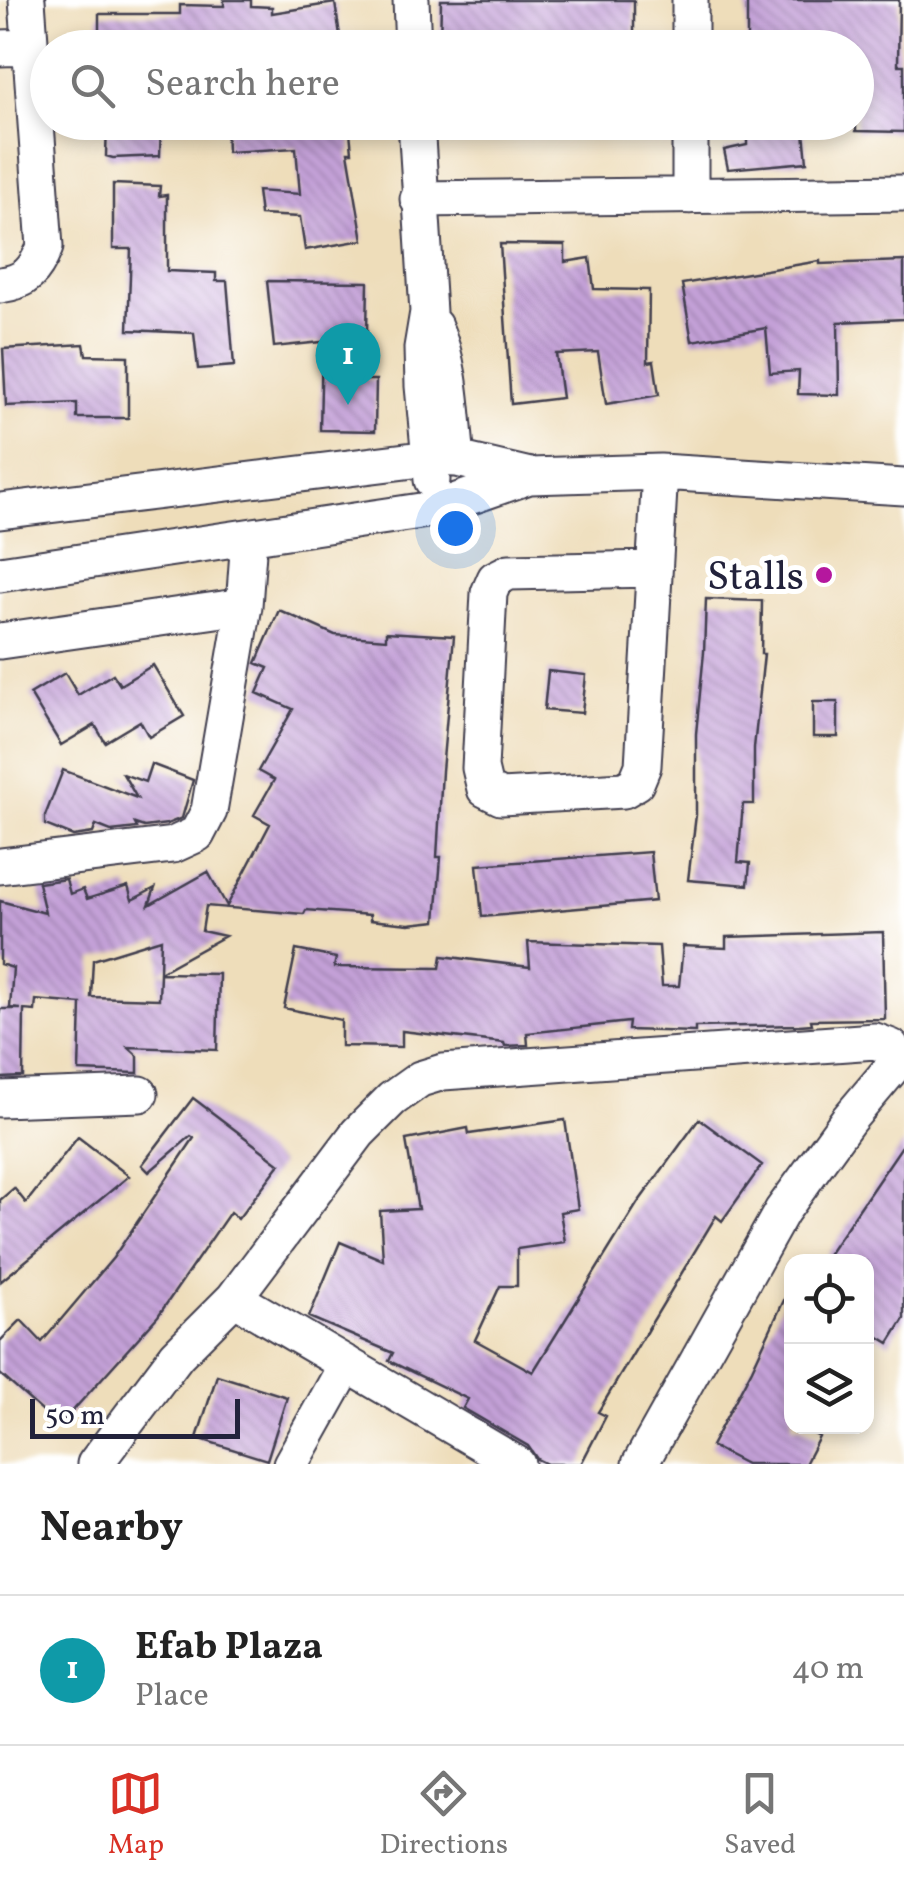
<!DOCTYPE html>
<html lang="en">
<head>
<meta charset="utf-8">
<style>
  :root { --surface:#fff; --page:#f2f2f2; --text:#222; --muted:#767676; --line:#e0e0e0; --accent:#d93025 }
  body { margin:0; font-family:Vollkorn,serif; background:var(--page); color:var(--text) }
  .controls { position:absolute; right:30px; bottom:30px; display:grid; overflow:hidden; border-radius:20px; box-shadow:0 5px 15px #0003 }
  .controls button { width:90px; height:90px; display:grid; place-items:center; padding:0; border:0; border-bottom:2px solid var(--line); background:var(--surface); color:var(--text); font:50px sans-serif }
  .scale { position:absolute; left:30px; bottom:25px; width:210px; box-sizing:border-box; padding-left:10px; border:5px solid #22223b; border-top:0; font-size:28px; line-height:35px; white-space:nowrap; color:#22223b; -webkit-text-stroke:8px #fff; paint-order:stroke }
  .you { position:absolute; left:455px; top:528px; width:35px; height:35px; margin:-25px; border:8px solid #fff; border-radius:50%; background:#1a73e8; box-shadow:0 0 0 15px #1a73e833 }
  .badge { display:grid; place-items:center; width:65px; height:65px; border-radius:50%; background:var(--accent); color:#fff; font-size:32px; font-weight:700 }
  .pin { position:absolute; translate:-50% -82px; filter:drop-shadow(0 2px 5px #0008) }
  .pin::after { content:''; position:absolute; top:52px; width:35px; height:30px; background:inherit; clip-path:polygon(0 0,100% 0,50% 100%) }
  .list { margin:0; padding:0; list-style:none }
  h2 { display:flex; justify-content:space-between; align-items:center; height:130px; margin:0; padding:0 40px; font-size:42px }
  h2 small { font-size:32px; font-weight:400; color:var(--muted) }
  .list li { display:grid; grid-template-columns:65px 1fr auto; gap:30px; align-items:center; box-sizing:border-box; height:150px; padding:0 40px; border-top:2px solid var(--line) }
  .list b { display:block; font-size:38px; white-space:nowrap }
  .list p { margin:0; font-size:32px; white-space:nowrap; color:var(--muted) }
  .list em { font-size:32px; font-style:normal; color:var(--muted) }
  .icon { flex:none; width:55px; height:55px; fill:none; stroke:currentColor; stroke-width:2; stroke-linecap:round; stroke-linejoin:round }
  .map { position:relative; flex:none; width:904px; height:1464px; overflow:hidden }
  .search { position:absolute; background:var(--surface); box-shadow:0 5px 15px #0003; left:30px; right:30px; top:30px; height:110px; display:flex; align-items:center; gap:25px; box-sizing:border-box; padding:0 35px; border-radius:55px; color:var(--muted); font-size:38px }
  .sheet { height:280px; background:var(--surface) }
  nav { display:flex; justify-content:space-around; align-items:center; box-sizing:border-box; height:140px; border-top:2px solid var(--line); background:var(--surface); font-size:28px; color:var(--muted) }
  nav a { display:grid; justify-items:center; gap:5px }
  nav .on { color:var(--accent) }
  .map>svg:first-child { display:block }
  .building { fill:url(#building-back-hatch) }
  .lines { fill:none; stroke-linecap:round; stroke-linejoin:round }
  .minor-casing { stroke:#413e4e; stroke-width:39 }
  .minor { stroke:#fff; stroke-width:35 }
  .poi-dot { fill:#b5179e; stroke:#fff; stroke-width:4 }
  .labels { text-anchor:middle; stroke-width:10; stroke-linejoin:round; paint-order:stroke }
  .poi-label { font-size:40px; fill:#22223b; stroke:#fff; text-anchor:end }
</style>
</head>
<body>
<div class="map">
<svg width="904" height="1464" viewBox="0 0 904 1464">
  <defs>
    <pattern id="building-back-hatch" width="6" height="6" patternUnits="userSpaceOnUse" patternTransform="scale(2.5)"><rect width="6" height="6" fill="#c4a1d8"/><path d="M-1 5l2 2M0 0l6 6M5-1l2 2" fill="none" stroke="#9f83b0"/></pattern>
  </defs>
  <rect width="100%" height="100%" fill="#fff"/>
  <filter id="ink" filterUnits="userSpaceOnUse"><feTurbulence type="fractalNoise" baseFrequency=".01" numOctaves="2"/><feDisplacementMap in="SourceGraphic" scale="20" xChannelSelector="R" yChannelSelector="G"/><feConvolveMatrix kernelMatrix="1 2 1 2 8 2 1 2 1" color-interpolation-filters="sRGB"/></filter>
  <filter id="wash" filterUnits="userSpaceOnUse"><feTurbulence type="fractalNoise" baseFrequency=".0048" numOctaves="4" result="noise"/><feDisplacementMap in="SourceGraphic" scale="40" xChannelSelector="R" yChannelSelector="G"/><feGaussianBlur stdDeviation="2.25" result="paint"/><feColorMatrix in="noise" values="0 0 0 0 0 0 0 0 0 0 0 0 0 0 0 0 0 1.4 0 .05"/><feComposite in="paint" operator="in"/></filter>
  <g filter="url(#wash)">
    <rect width="100%" height="100%" fill="#eeddba"/>
    <g id="blocks">
      <path class="building" d="M 224,0 L 251,0 L 251,6 L 272,7 L 272,13 L 335,3 L 342,48 L 99,48 L 99,14 L 180,14 L 180,5 L 224,6 Z
        M 441,0 L 634,0 L 634,45 L 521,42 L 521,48 L 440,48 Z
        M 747,0 L 899,0 L 898,65 L 904,65 L 904,132 L 856,131 L 856,48 L 747,48 Z
        M 107,122 L 161,122 L 160,156 L 113,158 L 106,156 Z
        M 226,122 L 349,122 L 352,152 L 348,152 L 363,240 L 305,250 L 300,217 L 260,215 L 257,191 L 300,194 L 296,148 L 227,152 Z
        M 747,122 L 803,122 L 807,162 L 728,169 L 724,150 L 747,145 Z
        M 113,184 L 160,186 L 159,196 L 167,195 L 167,271 L 216,273 L 216,281 L 227,281 L 234,366 L 198,369 L 194,333 L 128,330 L 131,249 L 113,249 Z
        M 500,244 L 565,245 L 565,262 L 590,258 L 594,289 L 649,290 L 648,362 L 654,361 L 659,395 L 606,404 L 598,352 L 556,354 L 562,398 L 511,404 Z
        M 820,261 L 820,264 L 904,261 L 904,319 L 838,322 L 839,395 L 798,394 L 799,371 L 770,373 L 766,328 L 692,341 L 682,284 Z
        M 267,281 L 368,282 L 366,380 L 376,380 L 375,431 L 320,430 L 322,342 L 274,347 Z
        M 84,344 L 86,355 L 128,356 L 128,418 L 77,418 L 77,403 L 6,406 L 3,349 Z
        M 706,599 L 762,601 L 761,654 L 764,654 L 754,748 L 754,804 L 743,804 L 738,862 L 750,863 L 748,885 L 688,880 L 696,815 L 696,734 L 704,652 Z
        M 279,610 L 335,635 L 386,639 L 386,632 L 454,636 L 442,771 L 437,857 L 441,857 L 436,921 L 409,924 L 370,920 L 370,915 L 306,910 L 304,914 L 206,906 L 202,931 L 225,936 L 160,972 L 161,939 L 93,960 L 91,997 L 159,999 L 160,973 L 219,974 L 217,1050 L 128,1047 L 138,1056 L 138,1073 L 79,1071 L 81,1004 L 36,1000 L 35,1011 L 24,1010 L 23,1077 L 0,1078 L 0,1009 L 21,1009 L 10,1008 L 13,968 L 0,964 L 0,901 L 45,913 L 38,883 L 66,879 L 70,894 L 83,889 L 87,899 L 128,886 L 132,900 L 155,888 L 149,905 L 208,872 L 227,906 L 270,824 L 254,815 L 274,780 L 258,771 L 293,709 L 257,693 L 268,668 L 256,663 Z
        M 153,665 L 184,716 L 149,737 L 140,721 L 105,742 L 95,725 L 61,745 L 30,694 L 65,673 L 78,695 L 113,674 L 120,685 Z
        M 548,671 L 586,675 L 582,713 L 544,710 Z
        M 813,702 L 838,702 L 838,737 L 813,737 Z
        M 151,764 L 193,780 L 182,818 L 167,824 L 144,827 L 135,824 L 137,828 L 111,831 L 96,825 L 93,833 L 73,836 L 45,825 L 45,816 L 63,770 L 137,798 L 123,774 L 145,782 Z
        M 650,852 L 655,901 L 482,917 L 477,865 Z
        M 883,932 L 885,1019 L 811,1020 L 812,1024 L 799,1025 L 695,1027 L 695,1032 L 628,1030 L 629,1022 L 527,1033 L 528,1045 L 505,1046 L 504,1043 L 402,1031 L 402,1047 L 341,1046 L 341,1020 L 284,1008 L 296,950 L 336,958 L 334,967 L 440,968 L 442,956 L 530,967 L 528,942 L 659,946 L 662,986 L 679,986 L 683,946 L 726,948 L 726,937 Z
        M 193,1098 L 280,1164 L 238,1219 L 230,1212 L 158,1316 L 59,1426 L 0,1374 L 0,1341 L 21,1320 L 42,1342 L 113,1258 L 194,1138 L 191,1136 L 149,1172 L 142,1165 Z
        M 699,1119 L 762,1165 L 722,1221 L 716,1216 L 598,1412 L 606,1416 L 581,1464 L 547,1464 L 537,1459 L 528,1446 L 463,1408 L 468,1399 L 389,1361 L 393,1353 L 309,1317 L 340,1242 L 383,1260 L 380,1211 L 418,1209 L 406,1140 L 468,1128 L 469,1134 L 565,1120 L 578,1209 L 560,1212 L 565,1242 L 517,1249 L 517,1286 L 500,1286 L 475,1340 L 533,1372 L 637,1204 Z
        M 78,1137 L 129,1176 L 0,1282 L 0,1200 L 14,1188 L 26,1203 Z
        M 904,1143 L 904,1319 L 889,1343 L 866,1329 L 866,1262 L 823,1262 Z
        M 792,1283 L 792,1426 L 800,1426 L 819,1437 L 805,1464 L 746,1464 L 711,1446 L 752,1369 Z
        M 217,1375 L 287,1397 L 267,1460 L 197,1438 Z"/>
    </g>
  </g>
  <g filter="url(#ink)">
    <use href="#blocks" fill-opacity="0" stroke="#413e4e" stroke-width="2.5"/>
    <g class="lines">
      <defs>
        <path id="minor" d="M 411,0 L 413,48
          M 690,0 L 690,48
          M 0,48 L 30,47
          M 416,122 L 428,312 L 422,348 L 423,386 L 432,480
          M 690,122 L 690,196
          M 418,199 L 904,193
          M 0,285 C 26,282 35,271 45,247 L 27,0
          M 434,326 C 452,368 452,415 457,459
          M 0,511 L 430,458 L 457,459 L 530,476 L 660,472 L 904,487
          M 654,569 L 509,572 L 495,579 L 489,593 L 480,768 L 485,789 L 501,797 L 624,790 L 636,783 L 643,766 L 660,472
          M 0,574 L 434,509 L 529,476
          M 0,641 L 244,606
          M 0,866 L 173,845 L 197,834 L 209,811 L 244,606 L 249,538
          M 0,1099 L 140,1094
          M 234,1298 L 517,1464
          M 95,1464 L 177,1355 L 234,1298 L 358,1133 L 392,1099 L 420,1079 L 443,1072 L 875,1041 L 891,1047 L 896,1063 L 848,1120 L 782,1211 L 640,1464
          M 291,1464 L 347,1364"/>
      </defs>
      <use href="#minor" class="minor-casing"/>
      <use href="#minor" class="minor"/>
    </g>
  </g>
  <circle class="poi-dot" cx="824" cy="575" r="10"/>
  <g class="labels">
    <g class="poi-label">
      <text x="804" y="589">Stalls</text>
    </g>
  </g>
</svg>
<div class="controls">
<button><svg class="icon" aria-label="locate" viewBox="0 0 24 24"><circle cx="12" cy="12" r="6"/><path d="M12 2v4M12 18v4M2 12h4M18 12h4"/></svg></button>
<button><svg class="icon" aria-label="layers" viewBox="0 0 24 24"><path d="M12 4l9 5-9 5-9-5zM3 14l9 5 9-5"/></svg></button>
</div>
<div class="scale">50 m</div>
<div class="you"></div>
<div class="pin badge" style="left:348px;top:405px;background:#0f9aa8">1</div>
<div class="search"><svg class="icon" aria-label="search" viewBox="0 0 24 24"><circle cx="10" cy="10" r="6"/><path d="M15 15l6 6"/></svg>Search here</div>
</div>
<section class="sheet">
<h2>Nearby<small></small></h2>
<ul class="list">
<li><span class="badge" style="background:#0f9aa8">1</span><div><b>Efab Plaza</b><p>Place</p></div><em>40 m</em></li>
</ul>
</section>
<nav>
<a class="on"><svg class="icon" aria-label="map" viewBox="0 0 24 24"><path d="M3 6l6-2 6 2 6-2v14l-6 2-6-2-6 2zM9 4v14M15 6v14"/></svg>Map</a>
<a><svg class="icon" aria-label="directions" viewBox="0 0 24 24"><path d="M12 3l9 9-9 9-9-9zM9 14v-3h6M13 9l2 2-2 2"/></svg>Directions</a>
<a><svg class="icon" aria-label="saved" viewBox="0 0 24 24"><path d="M7 4h10v16l-5-4-5 4z"/></svg>Saved</a>
</nav>
</body>
</html>
